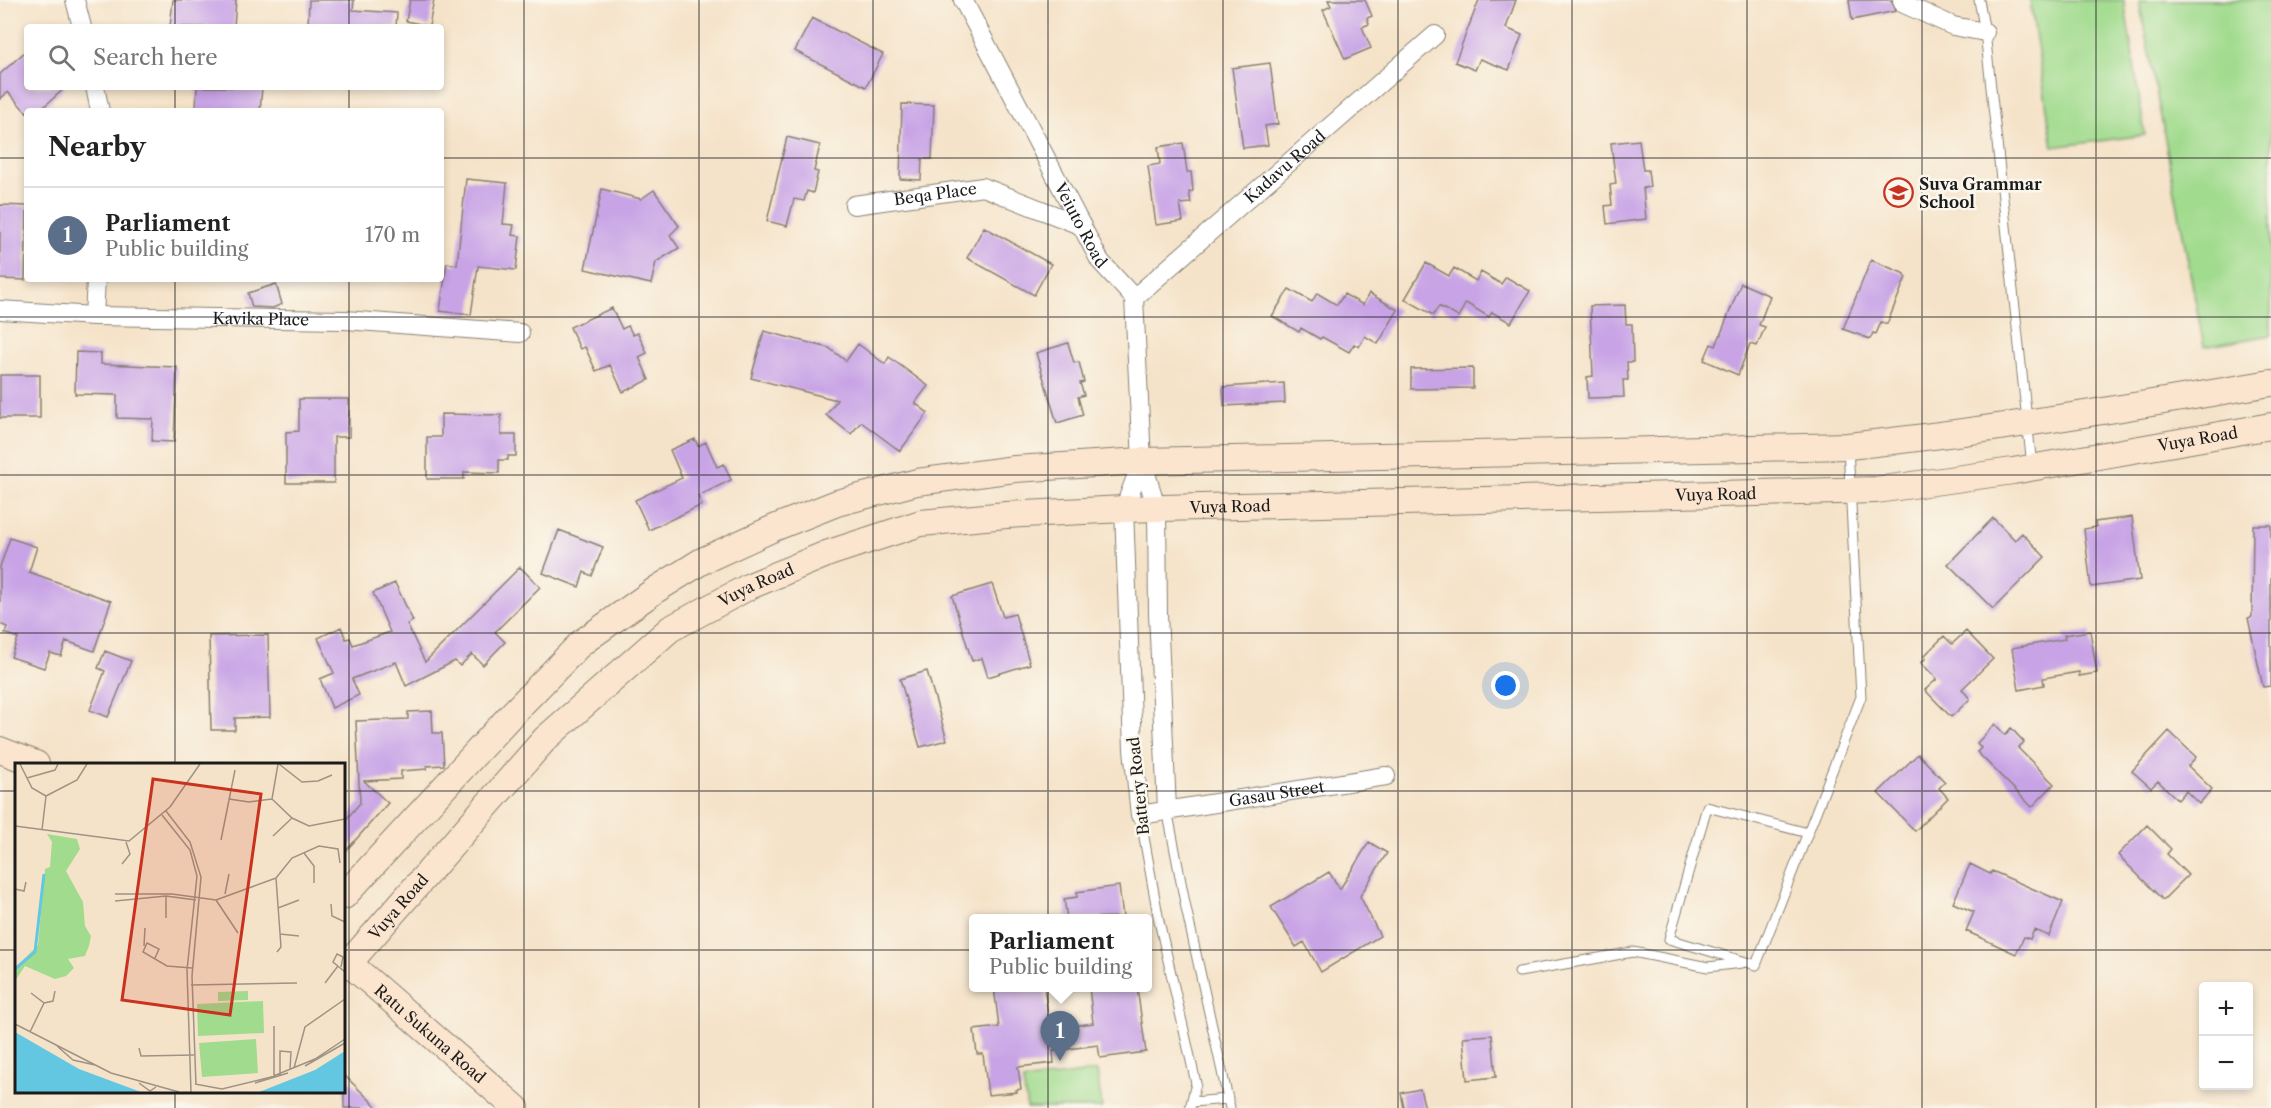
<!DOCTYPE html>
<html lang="en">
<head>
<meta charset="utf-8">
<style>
  :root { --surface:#fff; --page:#f6f6f6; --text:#222; --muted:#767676; --line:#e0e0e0; --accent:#c8321e }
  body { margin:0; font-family:"Libre Caslon Text",serif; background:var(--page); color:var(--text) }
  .controls { position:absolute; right:18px; bottom:18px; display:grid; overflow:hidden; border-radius:6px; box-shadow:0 3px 9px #0003 }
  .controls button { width:54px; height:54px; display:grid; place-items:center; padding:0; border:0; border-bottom:2px solid var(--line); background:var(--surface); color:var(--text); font:30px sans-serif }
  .you { position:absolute; left:1506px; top:686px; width:21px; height:21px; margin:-15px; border:4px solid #fff; border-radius:50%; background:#1a73e8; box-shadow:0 0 0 9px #1a73e833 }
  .badge { display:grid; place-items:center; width:39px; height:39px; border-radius:50%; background:var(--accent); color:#fff; font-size:20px; font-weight:700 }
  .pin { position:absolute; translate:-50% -50px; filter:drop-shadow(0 2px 3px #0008) }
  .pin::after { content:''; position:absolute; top:32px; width:21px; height:18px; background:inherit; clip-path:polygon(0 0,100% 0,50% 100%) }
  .popup { position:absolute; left:969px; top:914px; width:183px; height:78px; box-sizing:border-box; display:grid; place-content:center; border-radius:6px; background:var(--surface); filter:drop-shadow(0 2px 4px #0005); font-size:20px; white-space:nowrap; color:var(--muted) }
  .popup b { font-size:22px; color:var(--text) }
  .popup::after { content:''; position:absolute; left:50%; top:100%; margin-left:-12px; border:12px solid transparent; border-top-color:var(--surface) }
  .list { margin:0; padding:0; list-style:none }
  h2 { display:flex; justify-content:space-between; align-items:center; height:78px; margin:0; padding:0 24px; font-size:26px }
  h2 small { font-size:20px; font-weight:400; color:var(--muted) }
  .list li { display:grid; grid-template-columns:39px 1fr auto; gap:18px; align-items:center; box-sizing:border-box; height:96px; padding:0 24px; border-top:2px solid var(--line) }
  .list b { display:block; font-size:22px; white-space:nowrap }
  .list p { margin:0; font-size:20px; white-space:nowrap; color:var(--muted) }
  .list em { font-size:20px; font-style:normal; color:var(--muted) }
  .icon { flex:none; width:33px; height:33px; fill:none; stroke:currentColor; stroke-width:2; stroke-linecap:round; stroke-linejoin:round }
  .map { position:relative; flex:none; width:2271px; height:1108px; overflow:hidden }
  .search { position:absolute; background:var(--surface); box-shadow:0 3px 9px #0003; left:24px; top:24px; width:420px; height:66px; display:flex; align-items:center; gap:15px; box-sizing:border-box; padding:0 21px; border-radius:6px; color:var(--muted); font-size:22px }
  .panel { position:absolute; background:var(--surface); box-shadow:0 3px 9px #0003; left:24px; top:108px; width:420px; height:174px; border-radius:6px }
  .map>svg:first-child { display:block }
  .green { fill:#a1db8e; stroke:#5e7c55; stroke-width:1.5 }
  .building { fill:#c8a3e6 }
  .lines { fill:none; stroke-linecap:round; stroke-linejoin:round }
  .lane-casing { stroke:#888072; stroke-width:11 }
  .street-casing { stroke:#888072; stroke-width:20 }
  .secondary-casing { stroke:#888072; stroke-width:28 }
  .lane { stroke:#fff; stroke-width:9 }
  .street { stroke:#fff; stroke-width:18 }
  .secondary { stroke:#fbe5cf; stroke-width:26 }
  .grid { fill:none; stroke:#1c1c1c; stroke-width:1.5; stroke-opacity:0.55 }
  .labels { text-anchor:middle; stroke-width:5; stroke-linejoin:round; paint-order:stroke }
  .street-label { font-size:16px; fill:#1c1c1c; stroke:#fbf7ec }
  .poi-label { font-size:16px; font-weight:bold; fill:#1c1c1c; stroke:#fbf7ec; text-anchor:start }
  .inset-river { fill:none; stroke:#63c7e1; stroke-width:3 }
  .inset-road { fill:none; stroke:#9e9384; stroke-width:1.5 }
  .view { fill:#c8321e; fill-opacity:0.15; stroke:#c8321e; stroke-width:3 }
  .inset-edge { fill:none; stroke:#1c1c1c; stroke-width:3 }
</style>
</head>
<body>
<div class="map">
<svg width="2271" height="1108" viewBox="0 0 2271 1108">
  <rect width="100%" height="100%" fill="#fbf7ec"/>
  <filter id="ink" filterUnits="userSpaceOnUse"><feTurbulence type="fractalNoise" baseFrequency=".0167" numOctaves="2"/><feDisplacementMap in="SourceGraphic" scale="12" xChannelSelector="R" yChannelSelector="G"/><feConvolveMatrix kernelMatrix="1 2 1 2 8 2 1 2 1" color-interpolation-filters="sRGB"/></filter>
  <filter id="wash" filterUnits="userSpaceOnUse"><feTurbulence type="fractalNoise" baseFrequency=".008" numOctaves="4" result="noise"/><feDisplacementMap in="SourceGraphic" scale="24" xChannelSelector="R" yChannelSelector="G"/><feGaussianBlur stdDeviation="1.35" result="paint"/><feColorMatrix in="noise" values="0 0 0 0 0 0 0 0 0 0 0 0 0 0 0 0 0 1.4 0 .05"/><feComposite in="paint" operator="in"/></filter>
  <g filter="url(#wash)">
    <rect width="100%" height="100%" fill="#f5e3c9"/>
    <path class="green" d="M 2030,0 L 2124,0 L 2145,135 L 2053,147 Z
      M 2139,0 L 2271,0 L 2271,335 L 2204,347 Z
      M 1097,1071 L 1102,1108 L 1027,1108 L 1023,1081 Z"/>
    <g id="blocks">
      <path class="building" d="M 173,0 L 236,0 L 234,27 L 170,27 Z
        M 309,0 L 354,0 L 353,10 L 397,13 L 396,27 L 308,27 Z
        M 410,0 L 434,0 L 429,26 L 406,21 Z
        M 1328,0 L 1365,0 L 1372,16 L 1367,18 L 1369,24 L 1362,27 L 1371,48 L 1345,59 L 1323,10 L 1331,6 Z
        M 1479,0 L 1516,0 L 1506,28 L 1522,35 L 1509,70 L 1480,59 L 1475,70 L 1455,62 Z
        M 1849,0 L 1891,0 L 1896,11 L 1852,20 Z
        M 812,18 L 883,54 L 866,87 L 795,51 Z
        M 27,50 L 27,87 L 66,87 L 39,111 L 27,111 L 27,113 L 8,92 L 0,99 L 0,74 Z
        M 1270,63 L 1278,124 L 1265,126 L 1268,145 L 1243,148 L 1232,68 Z
        M 197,87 L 262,87 L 260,111 L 196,111 Z
        M 902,104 L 934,105 L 932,159 L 922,159 L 921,180 L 900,179 Z
        M 787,137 L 820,145 L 814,171 L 818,172 L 813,193 L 807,191 L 804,201 L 794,199 L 787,226 L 767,221 Z
        M 1639,140 L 1643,170 L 1648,170 L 1650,187 L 1643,188 L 1646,219 L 1607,224 L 1605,206 L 1612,205 L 1610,185 L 1616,184 L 1611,143 Z
        M 1183,143 L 1187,172 L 1191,172 L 1193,191 L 1189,192 L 1191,203 L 1180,204 L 1183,221 L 1156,225 L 1148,166 L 1160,164 L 1158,147 Z
        M 466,179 L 507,183 L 503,224 L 514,225 L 512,235 L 520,236 L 516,270 L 478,266 L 471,315 L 440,311 L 447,263 L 457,265 Z
        M 602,189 L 641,199 L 654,190 L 679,226 L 670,235 L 679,248 L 656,262 L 651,284 L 585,269 Z
        M 0,205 L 27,206 L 25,280 L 0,279 Z
        M 984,227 L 1051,264 L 1034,295 L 967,258 Z
        M 1871,260 L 1905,274 L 1904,276 L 1906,277 L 1887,324 L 1881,322 L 1876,334 L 1873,333 L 1870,339 L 1843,329 Z
        M 1426,263 L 1449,276 L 1454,268 L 1476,281 L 1481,272 L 1501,284 L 1506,277 L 1530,291 L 1511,323 L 1492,312 L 1489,317 L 1466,303 L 1458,317 L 1439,306 L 1433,315 L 1405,299 Z
        M 1741,283 L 1770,296 L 1759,325 L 1765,327 L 1757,346 L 1750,344 L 1738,375 L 1704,360 L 1711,344 L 1716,346 Z
        M 276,284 L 282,304 L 273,308 L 252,307 L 248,293 Z
        M 1289,289 L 1312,302 L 1317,293 L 1337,305 L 1344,294 L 1363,305 L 1369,293 L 1398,310 L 1378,344 L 1365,336 L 1359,347 L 1354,344 L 1349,352 L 1322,337 L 1320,339 L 1301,328 L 1299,332 L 1272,316 Z
        M 1625,305 L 1626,324 L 1632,324 L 1633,362 L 1627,362 L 1628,380 L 1623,380 L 1624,397 L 1588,398 L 1587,377 L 1593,376 L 1590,306 Z
        M 612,308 L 622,329 L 628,326 L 633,335 L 638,333 L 647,353 L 639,357 L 649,380 L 623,392 L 610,365 L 596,371 L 585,347 L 580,349 L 570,327 Z
        M 764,331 L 829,348 L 846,361 L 858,344 L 885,364 L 889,357 L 928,386 L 915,403 L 928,413 L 900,451 L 861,422 L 851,434 L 826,415 L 837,400 L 751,378 Z
        M 1068,343 L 1074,363 L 1079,362 L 1084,382 L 1080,383 L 1084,395 L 1078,397 L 1083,415 L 1057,423 L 1036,353 Z
        M 76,352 L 101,353 L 101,364 L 177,367 L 174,442 L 152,441 L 153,419 L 117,418 L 117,395 L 75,394 Z
        M 1473,368 L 1473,388 L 1411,389 L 1411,369 Z
        M 0,375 L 40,375 L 40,418 L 0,418 Z
        M 1284,383 L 1285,403 L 1224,406 L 1223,387 Z
        M 299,399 L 349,399 L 349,437 L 334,437 L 334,483 L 286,483 L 286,432 L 299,431 Z
        M 441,414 L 501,415 L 501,435 L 516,435 L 516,456 L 508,456 L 508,460 L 499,460 L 499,473 L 464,472 L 464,479 L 427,479 L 427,437 L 441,437 Z
        M 695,439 L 698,446 L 706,442 L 717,467 L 724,464 L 731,480 L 698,496 L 702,505 L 649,530 L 635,500 L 682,478 L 670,450 Z
        M 2132,517 L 2140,580 L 2091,587 L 2084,529 L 2096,527 L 2095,522 Z
        M 1993,518 L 2015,540 L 2022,533 L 2045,557 L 1993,609 L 1948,564 Z
        M 2253,525 L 2271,525 L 2271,686 L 2263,687 L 2248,618 L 2252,617 Z
        M 559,530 L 603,547 L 592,576 L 584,572 L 579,587 L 543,573 Z
        M 10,538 L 37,547 L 29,572 L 111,601 L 94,651 L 66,641 L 61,656 L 50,653 L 44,668 L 11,657 L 18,638 L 5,633 L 7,627 L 0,624 L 0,567 Z
        M 520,567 L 540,587 L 495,632 L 505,642 L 483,665 L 472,654 L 460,666 L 455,661 L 406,686 L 396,662 L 352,679 L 359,695 L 332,708 L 320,679 L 334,673 L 318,638 L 341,627 L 346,639 L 350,638 L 353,645 L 390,632 L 373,593 L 395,583 L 413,621 L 407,624 L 425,662 Z
        M 992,584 L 1003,617 L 1015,614 L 1030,664 L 988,677 L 982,658 L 972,661 L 952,596 Z
        M 1966,631 L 1993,659 L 1962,689 L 1970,699 L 1951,717 L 1925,690 L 1937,679 L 1921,663 L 1926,658 L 1924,656 L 1944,636 L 1952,644 Z
        M 2090,631 L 2097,673 L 2079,676 L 2079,672 L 2043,678 L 2044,685 L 2019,690 L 2012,648 L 2065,639 L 2064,635 Z
        M 268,635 L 270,717 L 235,718 L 235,730 L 211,730 L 209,636 Z
        M 105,651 L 131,661 L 108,717 L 90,710 L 105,671 L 98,668 Z
        M 927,671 L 947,740 L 920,747 L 900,679 Z
        M 432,711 L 433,733 L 442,733 L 444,765 L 427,766 L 427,769 L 401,771 L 401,779 L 364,781 L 388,803 L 344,853 L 344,822 L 360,803 L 356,721 L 408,719 L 408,712 Z
        M 1995,724 L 2005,735 L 2011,728 L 2024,742 L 2018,748 L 2054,784 L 2032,807 L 1977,752 L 1981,748 L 1977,743 Z
        M 2169,731 L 2196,757 L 2188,766 L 2212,789 L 2199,804 L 2186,791 L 2178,800 L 2158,781 L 2151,788 L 2132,771 Z
        M 1918,754 L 1945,782 L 1939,788 L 1948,798 L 1915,831 L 1878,793 Z
        M 2147,825 L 2171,849 L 2167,854 L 2188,875 L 2163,900 L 2118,855 Z
        M 1369,842 L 1387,853 L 1360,896 L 1380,936 L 1321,972 L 1304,942 L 1296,947 L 1271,907 L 1329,872 L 1340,889 Z
        M 1970,864 L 1990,874 L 1992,871 L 2063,902 L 2049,936 L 2034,930 L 2030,939 L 2024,937 L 2016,954 L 1966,931 L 1974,912 L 1953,903 Z
        M 1119,886 L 1123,917 L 1067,918 L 1064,899 L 1077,897 L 1077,892 Z
        M 994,987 L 1044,987 L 1050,1029 L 1093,1023 L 1089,987 L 1137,987 L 1146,1052 L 1100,1058 L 1098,1045 L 1053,1051 L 1054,1063 L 1018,1067 L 1021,1089 L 1016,1090 L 1017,1092 L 988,1095 L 983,1054 L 977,1054 L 974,1030 L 999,1027 Z
        M 1492,1035 L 1496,1077 L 1467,1080 L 1463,1037 Z
        M 344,1075 L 378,1108 L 344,1108 Z
        M 1420,1089 L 1425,1108 L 1404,1108 L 1401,1093 Z"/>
    </g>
  </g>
  <g filter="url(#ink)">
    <use href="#blocks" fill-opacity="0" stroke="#888072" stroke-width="1.5"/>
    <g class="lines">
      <defs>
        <path id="lane" d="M 1979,0 L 1985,32 L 2032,466
          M 1167,809 L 1186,908 L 1230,1108
          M 1140,815 L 1159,921 L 1196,1083 L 1190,1108
          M 1808,833 L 1707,807 L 1669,939 L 1756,965 L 1861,697 L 1848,447
          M 1519,972 L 1633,952 L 1708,967 L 1742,963
          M 1193,1102 L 1227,1099"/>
        <g id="street">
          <path d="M 75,0 L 82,27"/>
          <path id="s1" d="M 963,0 L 1100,261 L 1134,298 L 1142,461 L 1157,509 L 1158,614 L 1167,809"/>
          <path d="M 1902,0 L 1904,4 L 1953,26 L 1985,32"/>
          <path d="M 95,87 L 100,111"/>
          <path id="s2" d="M 854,205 L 983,187 L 1082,226"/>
          <path id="s3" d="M 1134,298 L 1435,35"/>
          <path id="s4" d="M 0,310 L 94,316 L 345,320 L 520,333"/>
          <path d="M 94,316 L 96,279"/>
          <path id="s5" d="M 1142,461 L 1124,509 L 1133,749 L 1140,815 L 1386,776"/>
        </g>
        <g id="secondary">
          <path d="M 0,750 L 36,764"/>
          <path d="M 344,896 L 511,715 L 581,643 L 657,589 L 702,561 L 774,528 L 837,503 L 917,482 L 1015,469 L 1142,461 L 1848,446 C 1990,431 2130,407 2271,383"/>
          <path id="s6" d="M 344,959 L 516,1108"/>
          <path id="s7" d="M 349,963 L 545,739 L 670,629 L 750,586 L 829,553 L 921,523 L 1006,515 L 1124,509 L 1876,490 L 2013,471 L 2271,426"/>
        </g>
      </defs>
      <use href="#lane" class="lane-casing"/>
      <use href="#street" class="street-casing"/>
      <use href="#secondary" class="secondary-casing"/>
      <use href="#lane" class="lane"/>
      <use href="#street" class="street"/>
      <use href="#secondary" class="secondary"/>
    </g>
  </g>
  <path class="grid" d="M 175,0 L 175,27M 349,0 L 349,27M 524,0 L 524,1108M 699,0 L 699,1108M 873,0 L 873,1108M 1048,0 L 1048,1108M 1223,0 L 1223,1108M 1398,0 L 1398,1108M 1572,0 L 1572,1108M 1747,0 L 1747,1108M 1922,0 L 1922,1108M 2096,0 L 2096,1108M 175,87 L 175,111M 349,87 L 349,111M 0,158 L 27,158M 441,158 L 2271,158M 175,279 L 175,764M 349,279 L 349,1108M 0,317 L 2271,317M 0,475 L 2271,475M 0,633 L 2271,633M 0,791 L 16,791M 344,791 L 2271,791M 0,950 L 16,950M 344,950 L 2271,950M 175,1092 L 175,1108"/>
  <defs>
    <symbol id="school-ring" viewBox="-11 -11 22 22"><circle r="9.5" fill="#fbf7ec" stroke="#c8321e" stroke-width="1.5"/><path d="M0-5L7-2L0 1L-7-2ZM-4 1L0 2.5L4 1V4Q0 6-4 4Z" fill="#c8321e"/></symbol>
  </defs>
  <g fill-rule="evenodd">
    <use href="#school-ring" x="1882" y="176" width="33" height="33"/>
  </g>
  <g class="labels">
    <g class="street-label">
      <text dy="6" stroke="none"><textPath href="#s3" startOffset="200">Kadavu Road</textPath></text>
      <text dy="6" stroke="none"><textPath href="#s2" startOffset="82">Beqa Place</textPath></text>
      <text dy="6" stroke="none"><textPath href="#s1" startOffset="254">Veiuto Road</textPath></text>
      <text dy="6" stroke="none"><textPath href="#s4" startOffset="261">Kavika Place</textPath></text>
      <text dy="6" stroke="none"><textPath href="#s7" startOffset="2019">Vuya Road</textPath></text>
      <text dy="6" stroke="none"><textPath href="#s7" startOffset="1533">Vuya Road</textPath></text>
      <text dy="6" stroke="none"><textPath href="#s7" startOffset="1047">Vuya Road</textPath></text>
      <text dy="6" stroke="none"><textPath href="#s7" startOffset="561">Vuya Road</textPath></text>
      <text transform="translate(1138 786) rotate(-96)" y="6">Battery Road</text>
      <text dy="6" stroke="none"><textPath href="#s5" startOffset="496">Gasau Street</textPath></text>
      <text dy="6" stroke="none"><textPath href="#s7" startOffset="75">Vuya Road</textPath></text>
      <text dy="6" stroke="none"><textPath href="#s6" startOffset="114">Ratu Sukuna Road</textPath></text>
    </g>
    <g class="poi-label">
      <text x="1919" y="190">Suva Grammar<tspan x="1919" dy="18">School</tspan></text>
    </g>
  </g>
  <g transform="translate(15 763)">
    <rect width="330" height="330" fill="#f5e3c9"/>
    <path d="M 32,71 L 62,76 L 65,86 L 51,108 L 68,139 L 70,163 L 76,173 L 74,183 L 70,193 L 53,196 L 59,205 L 51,213 L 40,216 L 10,203 L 0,218 L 0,205 L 23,182 L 30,106 L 35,104 L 37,79 ZM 233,228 L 233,237 L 203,238 L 203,229 ZM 248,238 L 249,270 L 183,273 L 182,241 ZM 241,276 L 243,310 L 187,314 L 184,280 Z" fill="#a1db8e"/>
    <path d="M 0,269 L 64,306 L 126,329 L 0,329 ZM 330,288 L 330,329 L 244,329 L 300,307 Z" fill="#63c7e1"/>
    <path class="inset-river" d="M 0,206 L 20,189 L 29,111"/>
    <path class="inset-road" d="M 5,1 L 17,25 L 31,33 L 27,67M 264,1 L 287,19 L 303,18 L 317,12M 12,15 L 40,7 L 43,1M 31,33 L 62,17 L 72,1M 214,36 L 234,39 L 257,36M 257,36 L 277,55 L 294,63 L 330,56M 257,36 L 263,1M 151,48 L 175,79 L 186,114 L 177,213 L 181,322M 147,52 L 175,87 L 182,113 L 172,207 L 176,329M 0,63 L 114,78 L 155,44 L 185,1M 258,73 L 277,55M 206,77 L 220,7M 289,90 L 299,103 L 299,120M 107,101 L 115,91 L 111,79M 261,115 L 266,184 L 262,189M 0,126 L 9,128 L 11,119M 100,131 L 157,131 L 201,137 L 261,115 L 277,95 L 304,83 L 323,86 L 325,100M 210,131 L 214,111M 151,133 L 151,155M 201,137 L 223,170M 100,138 L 151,133 L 181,137M 316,141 L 317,153 L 330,159M 263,145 L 284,137M 265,171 L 284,173M 129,183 L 130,165M 140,195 L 144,186 L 132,180 L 128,189 L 152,203 L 177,205M 326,204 L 328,194 L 322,191 L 318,199 L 330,209M 310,220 L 323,203M 176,222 L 282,220M 29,240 L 38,238 L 40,228M 0,261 L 96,310 L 164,329M 15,269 L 29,240 L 16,230M 42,283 L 58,297 L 80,302M 124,285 L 126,293 L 179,292M 290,303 L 330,280M 279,305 L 290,264 L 330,236M 259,313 L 259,263M 265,313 L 265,288 L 276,289 L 275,306M 124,320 L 135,328 L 141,324M 240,320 L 273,310M 180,321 L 207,326 L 256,314 L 300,296 L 330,276"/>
    <path class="view" d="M 138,16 L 246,31 L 215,252 L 107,237 Z"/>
    <rect width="330" height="330" class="inset-edge"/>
  </g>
</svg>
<div class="controls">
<button>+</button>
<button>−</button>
</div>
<div class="you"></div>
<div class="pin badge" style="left:1060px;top:1061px;background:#5c6f8a">1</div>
<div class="popup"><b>Parliament</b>Public building</div>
<div class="search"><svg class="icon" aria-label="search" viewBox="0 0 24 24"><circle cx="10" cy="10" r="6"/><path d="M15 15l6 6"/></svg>Search here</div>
<section class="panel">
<h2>Nearby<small></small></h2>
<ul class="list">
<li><span class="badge" style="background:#5c6f8a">1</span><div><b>Parliament</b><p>Public building</p></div><em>170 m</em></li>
</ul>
</section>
</div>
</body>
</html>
